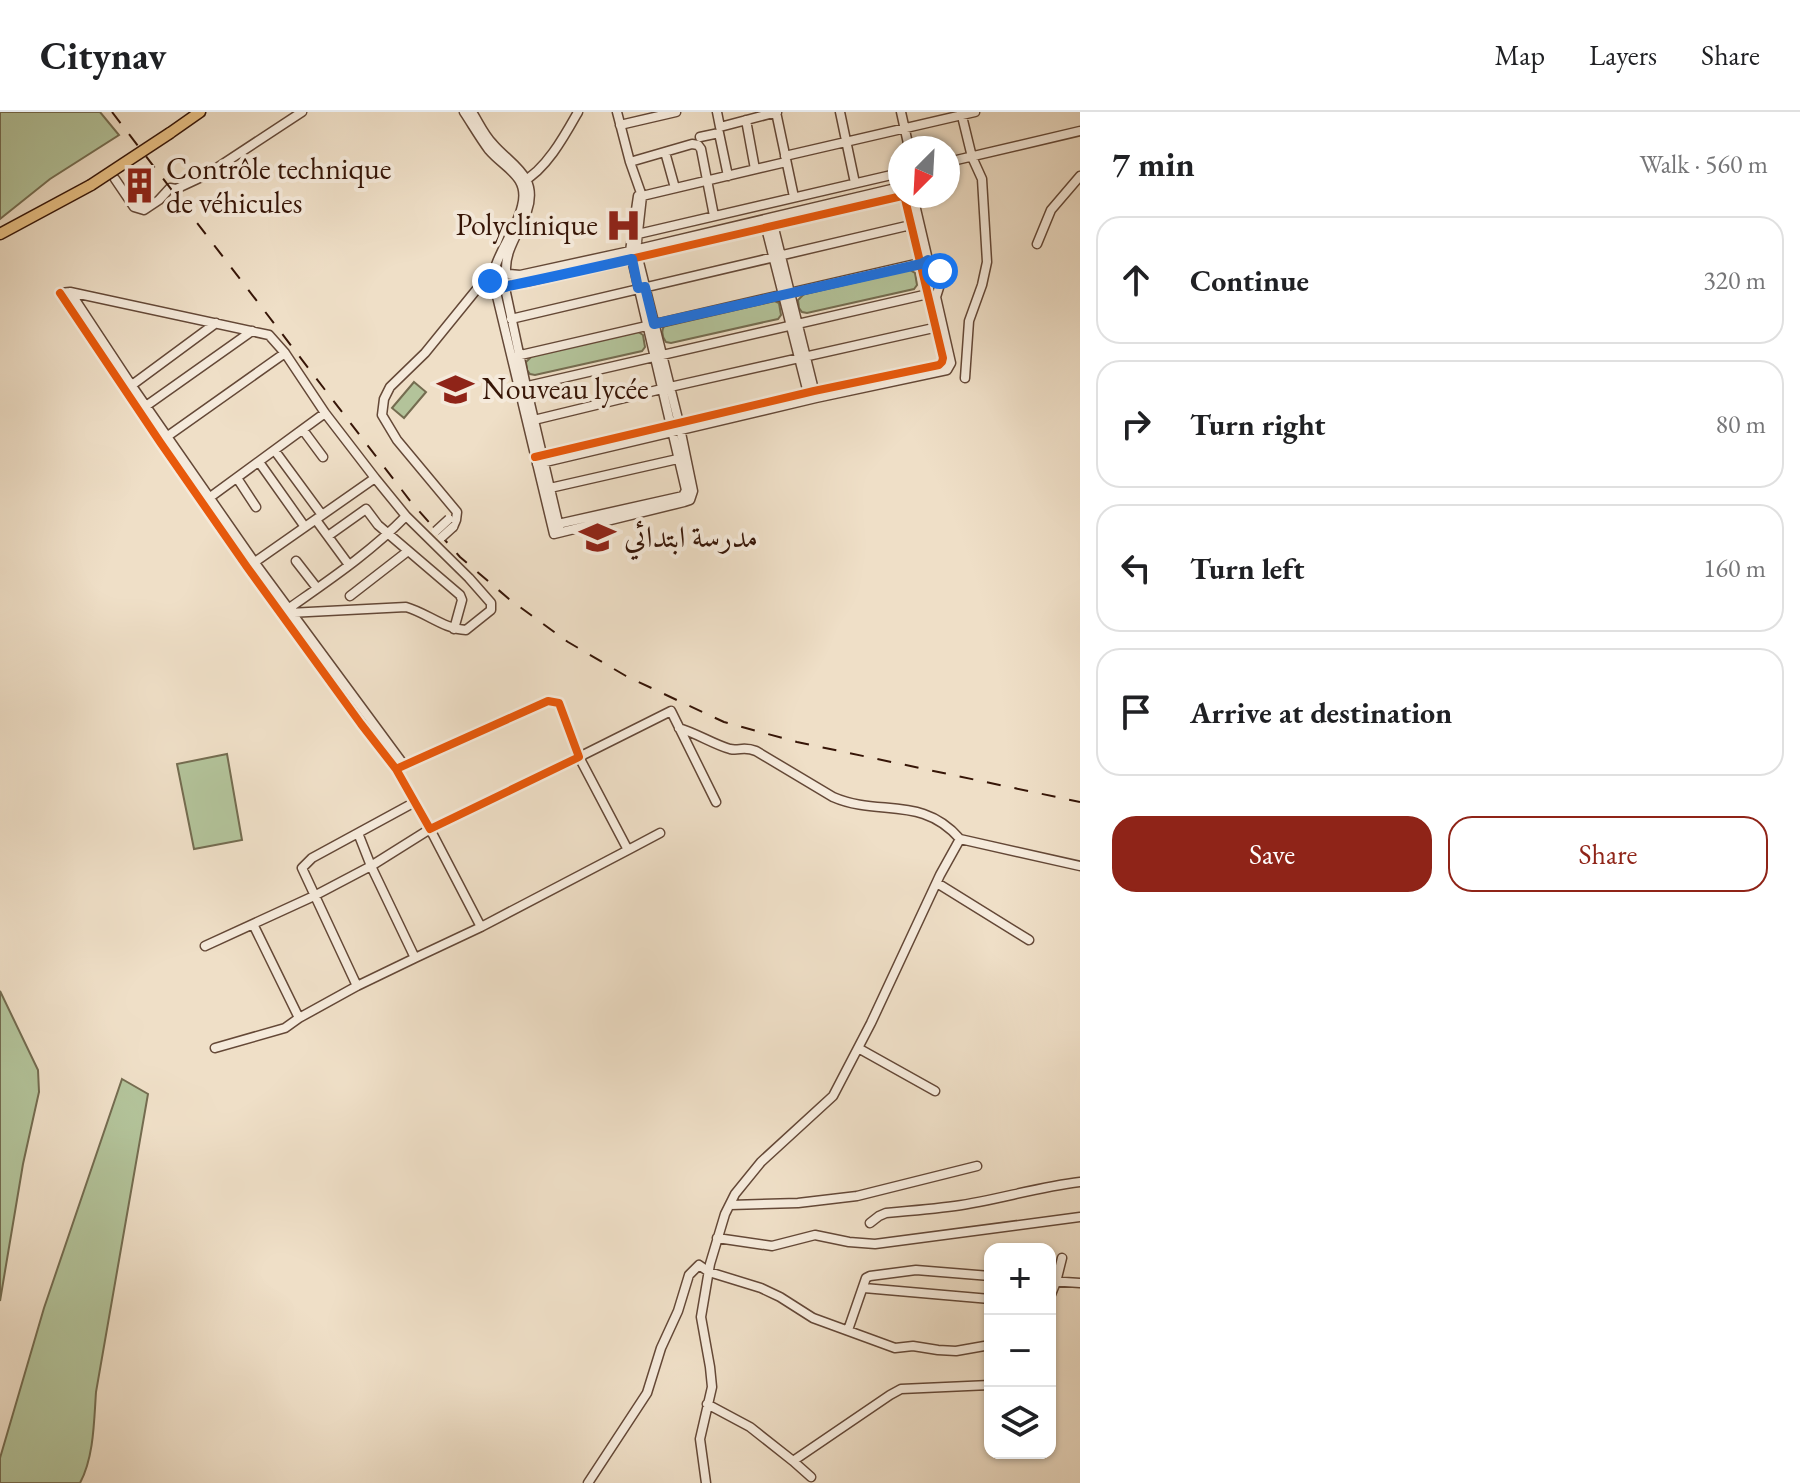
<!DOCTYPE html>
<html lang="en">
<head>
<meta charset="utf-8">
<style>
  :root { --surface:#fff; --page:#f6f6f6; --text:#202124; --muted:#757577; --line:#e0e0e0; --accent:#8f2418 }
  body { margin:0; font-family:"EB Garamond",Amiri,serif; background:var(--page); color:var(--text) }
  .controls { position:absolute; right:24px; bottom:24px; display:grid; overflow:hidden; border-radius:16px; box-shadow:0 2px 6px #0004 }
  .controls button { width:72px; height:72px; display:grid; place-items:center; padding:0; border:0; border-bottom:2px solid var(--line); background:var(--surface); color:var(--text); font:40px sans-serif }
  .compass { position:absolute; left:888px; top:24px; width:72px; height:72px; border-radius:50%; background:var(--surface); box-shadow:0 2px 6px #0004; rotate:204deg }
  .stop { position:absolute; width:24px; height:24px; margin:-18px; border:6px solid #1a73e8; border-radius:50%; background:#fff }
  .stop.end { background:#1a73e8; border-color:#fff; box-shadow:0 2px 8px #0008 }
  .list { margin:0; padding:0; list-style:none }
  h2 { display:flex; justify-content:space-between; align-items:center; height:104px; margin:0; padding:0 32px; font-size:34px }
  h2 small { font-size:26px; font-weight:400; color:var(--muted) }
  .list li { display:grid; grid-template-columns:52px 1fr auto; gap:24px; align-items:center; box-sizing:border-box; height:128px; margin:0 16px 16px; padding:0 16px; border:2px solid var(--line); border-radius:24px }
  .list b { display:block; font-size:30px; white-space:nowrap }
  .list em { font-size:26px; font-style:normal; color:var(--muted) }
  .actions { display:flex; gap:16px; padding:24px 32px }
  .actions a { flex:1; padding:18px 0; border:2px solid var(--accent); border-radius:24px; text-align:center; font-size:28px; color:var(--accent) }
  .actions .main { background:var(--accent); color:#fff }
  .icon { flex:none; width:44px; height:44px; fill:none; stroke:currentColor; stroke-width:2; stroke-linecap:round; stroke-linejoin:round }
  .map { position:relative; flex:none; width:1080px; height:1371px; overflow:hidden }
  header { display:flex; align-items:center; gap:48px; box-sizing:border-box; height:112px; padding:0 40px; background:var(--surface); border-bottom:2px solid var(--line) }
  header strong { font-size:38px }
  nav { display:flex; gap:44px; margin-inline-start:auto; font-size:28px }
  main { display:flex }
  aside { flex:1; background:var(--surface) }
  .map>svg:first-child { display:block }
  .green { fill:#b3c39a; stroke:#746c50; stroke-width:2 }
  .lines { fill:none; stroke-linecap:round; stroke-linejoin:round }
  .minor-casing { stroke:#644837; stroke-width:11 }
  .major-casing { stroke:#361507; stroke-width:13 }
  .minor { stroke:#f5eadb; stroke-width:8 }
  .major { stroke:#e8c084; stroke-width:10 }
  .rail { stroke:#361507; stroke-width:2; stroke-dasharray:14 14; stroke-linecap:butt }
  .minor-bridge-casing { stroke:#644837; stroke-width:11; stroke-linecap:butt }
  .major-bridge-casing { stroke:#361507; stroke-width:13; stroke-linecap:butt }
  .minor-bridge { stroke:#f5eadb; stroke-width:8 }
  .major-bridge { stroke:#e8c084; stroke-width:10 }
  .cycleway-casing { stroke:#f5eadb; stroke-width:13 }
  .cycleway { stroke:#e8590c; stroke-width:8 }
  .route { stroke:#1a73e8; stroke-width:10 }
  .labels { text-anchor:middle; stroke-width:8; stroke-linejoin:round; paint-order:stroke }
  .poi-label { font-size:30px; fill:#361507; stroke:#f5eadb; text-anchor:start }
</style>
</head>
<body>
<header>
<strong>Citynav</strong>
<nav><a>Map</a><a>Layers</a><a>Share</a></nav>
</header>
<main>
<div class="map">
<svg width="1080" height="1371" viewBox="0 0 1080 1371">
  <rect width="100%" height="100%" fill="#efdfc7"/>
  <filter id="stains"><feTurbulence type="fractalNoise" baseFrequency=".0025" numOctaves="4"/><feColorMatrix values="0 0 0 0 .2 0 0 0 0 .09 0 0 0 0 .02 0 0 0 .5 -.17"/></filter>
  <radialGradient id="worn" r=".72"><stop offset=".6" stop-color="#630" stop-opacity="0"/><stop offset="1" stop-color="#630" stop-opacity=".3"/></radialGradient>
  <path class="green" d="M 0,0 L 100,0 L 119,23 L 50,67 L 0,107 Z
    M 908,157 L 915,161 L 917,173 L 914,177 L 807,201 L 802,200 L 799,196 L 798,188 L 804,182 Z
    M 772,188 L 779,191 L 781,203 L 778,207 L 671,231 L 666,230 C 662,225 661,220 664,214 Z
    M 637,219 L 643,223 L 645,235 L 642,239 L 535,263 L 530,262 L 527,258 L 526,250 L 532,244 Z
    M 414,270 L 426,280 L 404,306 L 392,296 Z
    M 227,642 L 242,728 L 194,737 L 177,652 Z
    M 0,879 L 38,958 L 39,980 L 23,1052 L 0,1189 Z
    M 122,967 L 148,982 L 96,1280 C 94,1309 94,1345 80,1371 L 0,1371 L 0,1346 L 44,1196 Z"/>
  <g class="lines">
    <defs>
      <path id="minor" d="M 464,0 C 472,12 480,26 489,38 C 504,56 530,64 522,94 C 517,117 500,136 494,159
        M 472,0 C 479,11 484,23 493,32 C 511,53 539,64 527,99 C 520,119 505,138 506,158
        M 617,0 L 630,50
        M 717,0 L 720,15 L 777,0
        M 776,0 L 794,85
        M 840,0 L 855,71
        M 901,0 L 909,36
        M 961,0 L 972,45 L 982,67 L 987,150 L 982,173 L 969,209 L 965,266
        M 746,8 L 755,57
        M 620,13 L 676,0
        M 700,25 L 719,21 L 728,64
        M 665,40 L 675,76
        M 785,44 L 975,0
        M 948,50 L 1080,19
        M 115,67 L 134,95 L 144,98 L 159,88 L 170,76 L 176,77 L 206,63 L 302,0
        M 522,70 C 546,58 565,23 578,0
        M 642,84 L 786,50
        M 772,108 L 815,282
        M 765,112 L 809,285
        M 638,122 L 900,61
        M 1037,132 L 1051,98 L 1080,64
        M 509,162 L 520,163 L 630,139 L 900,75
        M 508,173 L 527,171 L 902,84 L 905,87 L 943,246 L 942,250 L 939,253 L 814,279 L 535,345
        M 495,176 L 554,422 L 684,390 L 690,388 L 693,379 L 679,311 L 636,138 L 642,84 L 630,50 L 692,32 L 698,33 L 701,37 L 714,104
        M 505,176 L 526,274 L 559,415
        M 70,180 L 269,223 L 285,241 L 325,301 L 375,366 L 252,452
        M 60,181 L 160,330 L 247,455 L 361,612 L 396,657 L 430,717 L 579,645 L 559,591 L 548,589 L 396,657
        M 60,181 L 70,180 L 134,277 L 255,451 L 404,653
        M 511,207 L 915,112
        M 512,245 L 924,150
        M 132,273 L 216,211
        M 519,276 L 928,182 L 932,183
        M 146,294 L 252,219
        M 534,308 L 670,275 L 938,215
        M 303,318 L 323,345
        M 165,326 L 285,241
        M 275,339 L 322,403
        M 259,350 L 305,415
        M 537,352 L 816,286 L 947,258 L 951,251 L 936,185 L 942,166 L 936,153 L 928,148 L 913,84
        M 237,366 L 256,395
        M 550,376 L 682,346
        M 209,386 L 325,301
        M 316,408 L 349,453
        M 558,412 L 683,384 L 686,378 L 630,139 L 638,84
        M 453,415 L 456,408 L 457,400 L 397,328 L 382,303 L 384,287 L 390,275 L 425,241 L 481,172 L 490,169
        M 328,424 L 366,397 L 378,413 L 460,483 L 462,488 L 454,517
        M 296,449 L 317,476
        M 350,484 L 408,439
        M 288,497 C 329,468 371,440 406,404 L 375,366
        M 289,501 L 406,495 C 427,501 444,517 466,518 L 491,498 L 491,491 L 469,466 L 406,404
        M 679,616 C 696,621 715,633 730,637 C 740,639 743,634 756,639 L 833,685 C 879,705 922,683 960,727
        M 430,717 L 481,815 L 415,846 L 371,754 Z
        M 628,738 L 660,721
        M 937,771 L 1029,828
        M 253,812 L 299,906 L 357,874 L 415,846
        M 481,815 L 628,738 L 579,645 L 671,599 L 716,690
        M 205,834 L 314,784 L 371,754 L 358,721
        M 357,874 L 302,756 L 312,746 L 415,690
        M 215,936 L 285,916 L 299,906
        M 858,936 L 935,979
        M 730,1093 L 798,1091 L 857,1084 L 977,1054
        M 870,1111 L 879,1104 L 886,1101 C 909,1099 932,1097 955,1094 C 997,1088 1038,1075 1080,1070
        M 717,1126 L 772,1134 L 815,1123 L 849,1130 L 875,1132 L 1080,1105
        M 1050,1169 L 1080,1171
        M 864,1176 L 990,1187
        M 1050,1185 L 1056,1170 L 1062,1146
        M 848,1218 L 866,1166 L 870,1164 L 916,1158 L 990,1164
        M 707,1292 L 750,1315 L 793,1349 L 811,1365
        M 793,1349 L 890,1283 L 901,1277 L 990,1273
        M 588,1371 L 647,1281 L 661,1236 L 678,1199 L 689,1163 L 699,1153 L 709,1160 L 761,1176 L 780,1185 L 813,1206 L 895,1236 L 913,1234 L 938,1238 L 956,1239 L 990,1233
        M 706,1371 L 700,1327 L 712,1275 L 710,1255 L 701,1205 L 710,1152 L 725,1102 L 735,1082 L 761,1050 L 833,984 L 871,911 L 940,763 L 960,727 L 1080,754"/>
      <path id="major" d="M 170,21 L 200,0
        M 0,122 L 91,73"/>
    </defs>
    <use href="#minor" class="minor-casing"/>
    <use href="#major" class="major-casing"/>
    <use href="#minor" class="minor"/>
    <use href="#major" class="major"/>
    <path class="rail" d="M 112,0 L 411,390 L 460,445 L 509,487 L 568,530 L 626,564 L 681,590 L 724,610 L 797,630 L 1080,690"/>
    <defs>
      <path id="minor-bridge" d="M 436,419 L 449,407
        M 442,425 L 453,415"/>
      <path id="major-bridge" d="M 91,73 L 170,21"/>
    </defs>
    <use href="#minor-bridge" class="minor-bridge-casing"/>
    <use href="#major-bridge" class="major-bridge-casing"/>
    <use href="#minor-bridge" class="minor-bridge"/>
    <use href="#major-bridge" class="major-bridge"/>
    <defs>
      <path id="cycleway" d="M 508,173 L 527,171 L 902,84 L 905,87 L 943,246 L 942,250 L 939,253 L 814,279 L 535,345
        M 60,181 L 160,330 L 247,455 L 361,612 L 396,657 L 430,717 L 579,645 L 559,591 L 548,589 L 396,657"/>
    </defs>
    <use href="#cycleway" class="cycleway-casing"/>
    <use href="#cycleway" class="cycleway"/>
  </g>
  <g class="lines">
    <path class="route" d="M 490,169 L 495,176 C 503,177 506,174 513,173 C 552,165 592,156 632,147 L 638,176 L 645,175 L 654,212 L 921,152 L 928,148 L 936,153 L 940,159"/>
  </g>
  <defs>
    <symbol id="building-bare" viewBox="-9 -9 18 18"><path d="M-4-6H4V6H1V3H-1V6H-4ZM-2.5-4.3h1.7v1.8h-1.7ZM.8-4.3h1.7v1.8H.8ZM-2.5-1h1.7V.8h-1.7ZM.8-1h1.7V.8H.8Z" fill="#8f2418" stroke="#f5eadb" stroke-width="2.5" paint-order="stroke"/></symbol>
    <symbol id="hospital-bare" viewBox="-9 -9 18 18"><path d="M-5-5h3v3.5h4V-5h3V5h-3V1.5h-4V5h-3Z" fill="#8f2418" stroke="#f5eadb" stroke-width="2.5" paint-order="stroke"/></symbol>
    <symbol id="school-bare" viewBox="-9 -9 18 18"><path d="M0-5L7-2L0 1L-7-2ZM-4 1L0 2.5L4 1V4Q0 6-4 4Z" fill="#8f2418" stroke="#f5eadb" stroke-width="2.5" paint-order="stroke"/></symbol>
  </defs>
  <g fill-rule="evenodd">
    <use href="#building-bare" x="114" y="48" width="51" height="51"/>
    <use href="#hospital-bare" x="598" y="88" width="51" height="51"/>
    <use href="#school-bare" x="430" y="252" width="51" height="51"/>
    <use href="#school-bare" x="572" y="400" width="51" height="51"/>
  </g>
  <g class="labels">
    <g class="poi-label">
      <text x="166" y="67">Contrôle technique<tspan x="166" dy="34">de véhicules</tspan></text>
      <text x="598" y="123" text-anchor="end">Polyclinique</text>
      <text x="482" y="287">Nouveau lycée</text>
      <text x="624" y="435">مدرسة ابتدائي</text>
    </g>
  </g>
  <rect width="100%" height="100%" filter="url(#stains)"/>
  <rect width="100%" height="100%" fill="url(#worn)"/>
</svg>
<div class="controls">
<button>+</button>
<button>−</button>
<button><svg class="icon" aria-label="layers" viewBox="0 0 24 24"><path d="M12 4l9 5-9 5-9-5zM3 14l9 5 9-5"/></svg></button>
</div>
<svg class="compass" viewBox="-18 -18 36 36"><path d="M0-13l5 13h-10z" fill="#e53935"/><path d="M0 13l5-13h-10z" fill="#757577"/></svg>
<div class="stop" style="left:940px;top:159px"></div>
<div class="stop end" style="left:490px;top:169px"></div>
</div>
<aside>
<h2>7 min<small>Walk · 560 m</small></h2>
<ul class="list">
<li><svg class="icon" aria-label="ahead" viewBox="0 0 24 24"><path d="M12 20V5M6 11l6-6 6 6"/></svg><div><b>Continue</b></div><em>320 m</em></li>
<li><svg class="icon" aria-label="right" viewBox="0 0 24 24"><path d="M7 20v-9h11M14 6l5 5-5 5"/></svg><div><b>Turn right</b></div><em>80 m</em></li>
<li><svg class="icon" aria-label="left" viewBox="0 0 24 24"><path d="M17 20v-9H6M10 6l-5 5 5 5"/></svg><div><b>Turn left</b></div><em>160 m</em></li>
<li><svg class="icon" aria-label="arrive" viewBox="0 0 24 24"><path d="M6 21V4h12l-3 4 3 4H6"/></svg><div><b>Arrive at destination</b></div></li>
</ul>
<div class="actions"><a class="main">Save</a><a>Share</a></div>
</aside>
</main>
</body>
</html>
